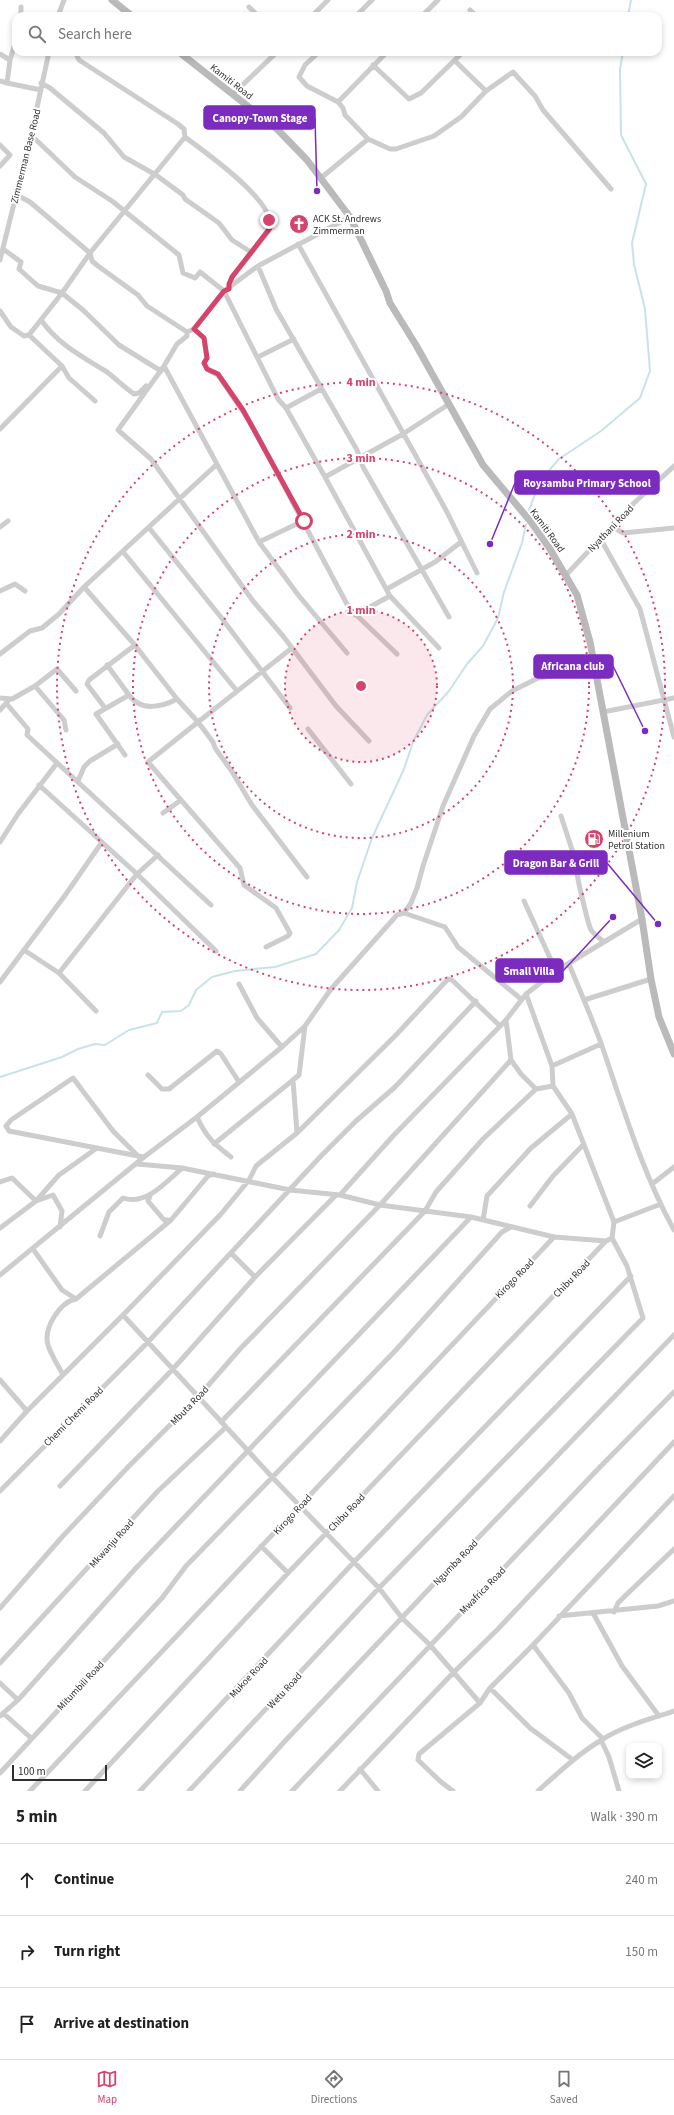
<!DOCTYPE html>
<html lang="en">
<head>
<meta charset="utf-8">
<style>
  :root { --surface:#fff; --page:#f2f2f2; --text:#222; --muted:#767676; --line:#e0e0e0; --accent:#d5446c }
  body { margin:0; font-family:"Source Sans 3",sans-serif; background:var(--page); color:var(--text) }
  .controls { position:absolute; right:12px; bottom:12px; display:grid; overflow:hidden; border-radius:8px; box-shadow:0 2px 6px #0003 }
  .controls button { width:36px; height:36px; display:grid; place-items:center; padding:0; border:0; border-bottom:1px solid var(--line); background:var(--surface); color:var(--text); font:20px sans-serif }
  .scale { position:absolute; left:12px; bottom:10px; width:95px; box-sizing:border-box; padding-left:4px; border:2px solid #303030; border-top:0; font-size:11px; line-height:14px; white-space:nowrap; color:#303030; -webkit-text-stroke:3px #fff; paint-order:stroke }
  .stop { position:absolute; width:12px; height:12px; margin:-9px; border:3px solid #d5446c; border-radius:50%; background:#fff }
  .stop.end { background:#d5446c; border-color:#fff; box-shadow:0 1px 4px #0008 }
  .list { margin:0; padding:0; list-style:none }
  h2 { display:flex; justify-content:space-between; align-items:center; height:52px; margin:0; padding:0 16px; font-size:17px }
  h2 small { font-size:13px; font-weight:400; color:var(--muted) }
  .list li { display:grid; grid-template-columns:26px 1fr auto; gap:12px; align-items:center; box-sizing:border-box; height:72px; padding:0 16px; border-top:1px solid var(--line) }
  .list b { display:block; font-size:15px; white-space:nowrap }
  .list em { font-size:13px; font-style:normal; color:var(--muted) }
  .icon { flex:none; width:22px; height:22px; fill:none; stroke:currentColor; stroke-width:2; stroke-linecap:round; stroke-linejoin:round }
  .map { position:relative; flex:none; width:674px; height:1791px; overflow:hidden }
  .search { position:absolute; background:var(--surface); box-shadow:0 2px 6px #0003; left:12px; right:12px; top:12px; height:44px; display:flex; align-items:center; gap:10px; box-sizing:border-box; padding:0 14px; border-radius:12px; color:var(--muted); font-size:15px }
  .sheet { height:268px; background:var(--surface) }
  nav { display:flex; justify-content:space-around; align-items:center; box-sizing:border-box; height:56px; border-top:1px solid var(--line); background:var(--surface); font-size:11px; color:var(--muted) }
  nav a { display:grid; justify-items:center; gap:2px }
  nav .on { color:var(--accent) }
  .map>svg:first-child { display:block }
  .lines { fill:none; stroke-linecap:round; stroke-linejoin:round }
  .stream { stroke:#cae2e7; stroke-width:2 }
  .minor { stroke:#cdcdcd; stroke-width:5 }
  .secondary { stroke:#bababa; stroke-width:7 }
  .route { stroke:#d5446c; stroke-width:5 }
  .ring { fill:none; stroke:#d5446c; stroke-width:2; stroke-dasharray:2 4 }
  .labels { text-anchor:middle; stroke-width:4; stroke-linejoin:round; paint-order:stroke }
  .street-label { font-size:10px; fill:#303030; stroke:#fff }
  .poi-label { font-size:10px; fill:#303030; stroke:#fff; text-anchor:start }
  .centre { fill:#d5446c; stroke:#fff; stroke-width:2 }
  .ring-label { font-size:12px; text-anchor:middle; font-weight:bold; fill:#d5446c; stroke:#fff; stroke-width:4; stroke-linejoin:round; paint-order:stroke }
  .leader { fill:none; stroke:#7b2cbf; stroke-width:1.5 }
  .callout-dot { fill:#7b2cbf; stroke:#fff; stroke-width:1.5 }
  .callout { fill:#7b2cbf; stroke:#7b2cbf; stroke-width:1.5 }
  .callout-label { font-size:11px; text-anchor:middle; font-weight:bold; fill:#fff }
</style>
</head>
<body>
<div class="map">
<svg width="674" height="1791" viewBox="0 0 674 1791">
  <rect width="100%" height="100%" fill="#fff"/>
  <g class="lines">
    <path class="stream" d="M 628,16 L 631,0
      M 529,510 L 540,481 L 559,459 L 601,431 L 640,398 L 650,371 L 645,309 L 634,264 L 632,243 L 646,184 L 621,135 L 620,69 L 623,52
      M 0,1077 L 62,1057 L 78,1049 L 95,1044 L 105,1045 L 129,1030 L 157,1023 L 162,1012 L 181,1011 L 189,1005 L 196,990 L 212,977 L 235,971 L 275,967 L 316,954 L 339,930 L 352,908 L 357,882 L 372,838 L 404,769 L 413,742 L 427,715 L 449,691 L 467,664 L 483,646 L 498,618 L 504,592 L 522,543 L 526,524"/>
    <path class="minor" d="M 249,7 L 258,16
      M 470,10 L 476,16
      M 21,16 L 21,7
      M 58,16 L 64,0
      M 312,16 L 328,0
      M 356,16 L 372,0
      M 422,16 L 438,0
      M 16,40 L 10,60 L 7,83 L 41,90
      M 319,52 L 305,65 L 299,77 L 307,86 L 338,102
      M 0,54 L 10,60
      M 455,61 L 486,91
      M 373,65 L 409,99 L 421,93 L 463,52
      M 0,81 L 7,83
      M 41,83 L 50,88 L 104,133 L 124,157 L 156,175 L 183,195 L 185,199 L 219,223 L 232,240 L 251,252
      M 233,94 L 277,52
      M 31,135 L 75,177 L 112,201 L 179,255 L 183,273 L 195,278 L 200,272 L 224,291 L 278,399 L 286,408 L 325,477 L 403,434 L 449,404
      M 185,137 C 203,151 285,207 268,232 L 232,277 L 229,289
      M 368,139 L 390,149 L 396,149 L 434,136 L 461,117 L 486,91 L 513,72 L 535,96 L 543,110 L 611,189
      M 0,145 L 10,155 L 0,166
      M 321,178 L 368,139 L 345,115 L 343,108 L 338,102 L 387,52
      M 17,195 L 30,202 L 90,253 L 92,261 L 98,266 L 138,295 L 147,306 L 187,332
      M 298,244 L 447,512 L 477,573
      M 3,249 L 21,262 L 19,269 L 38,286 L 62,293 L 83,310 L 119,345 L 161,371 L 177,344 L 187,336 L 187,332 L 194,329 L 224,291 L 258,266 L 350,217
      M 0,260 L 31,135 L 49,52
      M 258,266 L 276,309 L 357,450 L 363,467 L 449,617
      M 0,311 L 11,327 L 24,336 L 29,335 L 62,366 L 0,429
      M 41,320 C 59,345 81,356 107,372 C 116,379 124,387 134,394 L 139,393 L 146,386
      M 194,329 L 204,338 L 207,359 L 204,363 L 207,369 L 218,375 L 250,422 L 349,608 L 397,654
      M 29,335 L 62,293 L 90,253 L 185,137 L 184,129 L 178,124 L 79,60 L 77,56 L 79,52
      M 258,357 L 294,339
      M 62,366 L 69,378 L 95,401
      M 286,408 L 321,389
      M 325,477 L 390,596 L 439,648
      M 611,526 L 623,533 L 674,528
      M 0,527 L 8,521
      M 150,529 L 220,616 L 290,708
      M 600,538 L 640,609 L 674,737
      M 259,542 L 303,521
      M 124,553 L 237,691
      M 566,575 L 634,503 L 674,466
      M 84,587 L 134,644 L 177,699
      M 387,589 L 435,562 L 461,542
      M 0,591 L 15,584 L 25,591
      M 355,615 L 390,596
      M 292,648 L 198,722 L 213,742 L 215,748 L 231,770 L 252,805 L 307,877
      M 347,653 L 299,596 L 259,542 L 164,366 L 118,430 L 151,459 L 253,601 L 283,636 L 336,706 L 369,741
      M 0,654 L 30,631 L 42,628 L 59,614 L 84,587 L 216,465
      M 107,665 L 129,695
      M 35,686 L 57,669 L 76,691
      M 0,698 L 12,699 L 35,686 L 64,720 L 66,730
      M 6,703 L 28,729 L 27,735 L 211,905
      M 105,708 L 87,684 L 89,680 L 135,645
      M 0,710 L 8,701
      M 603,712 L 674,698
      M 308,729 L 351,784
      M 125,755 L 96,714 L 129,695 C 141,712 162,707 177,699 L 198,722 L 148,762 L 240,868 L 244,885 L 276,908 L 290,933 L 288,936 L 266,947
      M 78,781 L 84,767 L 90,761 L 118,744
      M 39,785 L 137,874 L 59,973
      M 163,813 L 181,800
      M 561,816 L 575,859 C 574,866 588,924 591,930 C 594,934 599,938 603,941
      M 0,842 L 18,814 L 57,763
      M 158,855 L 137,874 L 216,951
      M 524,901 L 556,971
      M 404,913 L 445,927 L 458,947 L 521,999
      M 24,950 L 59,973 L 96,1011
      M 569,964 C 580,991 592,1018 602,1046 C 623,1107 642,1172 674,1230
      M 0,982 L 66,894 L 102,842
      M 239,984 L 257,1018 L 282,1047
      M 526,994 L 552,1066 L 553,1086 L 572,1114 L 614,1222
      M 584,1000 L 651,979
      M 511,1060 L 521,1074 L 536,1089
      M 552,1066 L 601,1044
      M 148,1075 L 162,1089 L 169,1089 L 217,1051 L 221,1054 L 239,1082
      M 197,1117 C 206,1137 214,1144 231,1157
      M 297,1133 L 293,1080 L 299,1075 L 305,1026
      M 214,1144 L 293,1080
      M 138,1156 L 113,1131 L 73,1078 L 11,1120 L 6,1126 L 9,1131 L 138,1156 L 144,1157
      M 137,1164 L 182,1168 L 290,1190 L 340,1195 L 380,1205 L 471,1217 L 554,1237 L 606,1241
      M 0,1182 L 12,1178 L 36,1201 L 53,1195 L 62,1211 L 60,1227
      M 652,1184 L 674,1167
      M 340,1195 L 393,1136 L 506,1020 L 526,994 L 556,971 L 642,919
      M 150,1196 L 148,1201 L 164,1220 L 171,1220
      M 530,1206 L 553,1176 L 583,1145
      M 483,1220 L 487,1196 L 531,1148 L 572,1114
      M 0,1228 L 36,1201 L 59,1175 L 97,1148
      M 100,1236 L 109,1212 L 123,1198 C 146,1206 166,1182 182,1168
      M 33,1249 L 62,1290 L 76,1299 L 171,1220 L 208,1176 L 214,1174
      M 232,1254 L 255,1277
      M 0,1275 L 144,1157 L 197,1117 L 282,1047 L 305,1026 L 331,989 L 397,915 L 404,913 L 411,903 L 417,888 L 423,866 L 443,806 L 474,736 L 490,709 L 512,691 L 538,678 L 551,676 L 563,671 L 593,656
      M 123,1315 L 221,1214 L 249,1180 L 256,1166 L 297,1133 L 396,1035 L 448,979 L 452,980 L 500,1026
      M 63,1375 C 58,1365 51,1355 48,1345 C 43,1328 60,1302 76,1299
      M 0,1380 L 27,1411 L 123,1315 L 273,1478 L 379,1588 L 402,1618 L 430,1645 L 480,1703
      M 221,1422 L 425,1211 L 436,1192 L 483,1139 L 536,1089 L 553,1086
      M 0,1441 L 27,1411
      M 60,1486 L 173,1369 L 255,1277 L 336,1195
      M 0,1491 L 148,1342 L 320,1157 L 356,1121 L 395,1087 L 476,1001
      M 261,1546 L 288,1573
      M 0,1608 L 62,1537 L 129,1466 L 198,1397 L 240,1349 L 380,1205 L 511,1060 L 506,1020
      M 614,1612 L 618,1603 L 625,1596 L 674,1549
      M 593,1613 L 622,1666 L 659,1716
      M 559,1616 L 658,1606 L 674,1601
      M 533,1645 L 569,1693 L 582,1718 L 603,1739
      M 0,1663 L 158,1491 L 226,1427
      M 0,1683 L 18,1700
      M 490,1688 L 530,1728 L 573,1760
      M 3,1713 L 31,1738
      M 0,1716 L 18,1700 L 136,1568 L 471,1217
      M 601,1740 L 609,1757 L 619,1791
      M 360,1769 L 378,1791
      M 0,1773 L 162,1598 L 186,1566 L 395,1351 L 502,1232 L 511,1227
      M 30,1791 L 554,1237
      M 85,1791 L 288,1573 L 606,1241 L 612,1238
      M 140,1791 L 354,1562 L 631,1276
      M 189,1791 L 379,1588 L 643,1318 L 627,1266 L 612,1238 L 614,1222 L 661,1204
      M 240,1791 L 285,1741 L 449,1568 L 674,1335
      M 292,1791 L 599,1468 L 674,1392
      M 340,1791 L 453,1673 L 498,1629 L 674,1442
      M 453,1791 L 441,1782 L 418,1760 L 419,1754 L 480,1703 L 490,1688 L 533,1645 L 674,1496
      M 538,1791 C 559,1772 578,1754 603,1739 C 624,1726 650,1719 674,1711"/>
    <path class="secondary" d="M 112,0 L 132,16
      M 179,52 L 278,130 L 307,160 L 350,217 L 386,291 L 390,303 L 416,345 L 483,465 L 531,522 L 550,549 L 577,595 L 590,642 L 642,919 L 651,979 L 659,1017 L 674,1054"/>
  </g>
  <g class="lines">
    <path class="route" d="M 269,220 L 270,228 L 232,277 L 229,284 L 229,289 L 224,291 L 194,329 L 204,338 L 207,358 L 204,363 L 207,369 L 218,374 L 243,410 L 304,521"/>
  </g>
  <circle cx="361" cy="686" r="76" fill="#d5446c" fill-opacity=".12"/>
  <g class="ring">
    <circle cx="361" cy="686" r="76"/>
    <circle cx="361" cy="686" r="152"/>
    <circle cx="361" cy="686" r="228"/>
    <circle cx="361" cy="686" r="304"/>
  </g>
  <defs>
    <symbol id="church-disc" viewBox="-11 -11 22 22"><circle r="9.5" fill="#d5446c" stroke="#fff"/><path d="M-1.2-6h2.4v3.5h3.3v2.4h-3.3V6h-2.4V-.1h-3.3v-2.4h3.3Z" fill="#fff"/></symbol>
    <symbol id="fuel-disc" viewBox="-11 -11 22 22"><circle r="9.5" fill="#d5446c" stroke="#fff"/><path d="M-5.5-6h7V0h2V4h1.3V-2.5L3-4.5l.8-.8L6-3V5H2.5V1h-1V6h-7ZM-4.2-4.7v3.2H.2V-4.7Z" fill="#fff"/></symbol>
  </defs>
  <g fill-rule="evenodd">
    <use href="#church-disc" x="288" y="213" width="22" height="22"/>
    <use href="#fuel-disc" x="583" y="828" width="22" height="22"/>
  </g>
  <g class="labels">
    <g class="street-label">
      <text transform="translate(232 81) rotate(38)" y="4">Kamiti Road</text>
      <text transform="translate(25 156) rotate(-76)" y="4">Zimmerman Base Road</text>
      <text transform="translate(610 528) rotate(-46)" y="4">Nyathani Road</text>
      <text transform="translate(548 530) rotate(54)" y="4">Kamiti Road</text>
      <text transform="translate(514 1278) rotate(-46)" y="4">Kirogo Road</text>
      <text transform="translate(571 1278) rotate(-46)" y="4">Chibu Road</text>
      <text transform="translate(189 1405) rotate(-46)" y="4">Mbuta Road</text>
      <text transform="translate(73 1416) rotate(-45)" y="4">Chemi Chemi Road</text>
      <text transform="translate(346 1512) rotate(-46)" y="4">Chibu Road</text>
      <text transform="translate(292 1514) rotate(-47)" y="4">Kirogo Road</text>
      <text transform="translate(111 1543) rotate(-48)" y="4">Mkwanju Road</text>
      <text transform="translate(455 1562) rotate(-46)" y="4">Ngumba Road</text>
      <text transform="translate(482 1590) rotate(-46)" y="4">Mwafrica Road</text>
      <text transform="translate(248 1677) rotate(-47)" y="4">Mukoe Road</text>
      <text transform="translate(80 1685) rotate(-47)" y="4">Mitumbili Road</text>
      <text transform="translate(284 1690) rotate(-47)" y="4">Wetu Road</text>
    </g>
    <g class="poi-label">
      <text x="313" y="222">ACK St. Andrews<tspan x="313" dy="12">Zimmerman</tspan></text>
      <text x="608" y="837">Millenium<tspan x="608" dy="12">Petrol Station</tspan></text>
    </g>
  </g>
  <circle cx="361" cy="686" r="6" class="centre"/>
  <g class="ring-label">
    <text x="361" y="386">4 min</text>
    <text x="361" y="462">3 min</text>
    <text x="361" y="538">2 min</text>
    <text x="361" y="614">1 min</text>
  </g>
  <path class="leader" d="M317 191L315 118M490 544L515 483M645 731L613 666M658 924L607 863M613 917L563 971"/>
  <g class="callout-dot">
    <circle cx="317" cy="191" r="4"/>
    <circle cx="490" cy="544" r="4"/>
    <circle cx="645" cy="731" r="4"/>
    <circle cx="658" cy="924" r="4"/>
    <circle cx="613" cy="917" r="4"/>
  </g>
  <g class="callout">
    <rect x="204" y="106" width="111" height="23" rx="4"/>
    <rect x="515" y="471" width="144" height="23" rx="4"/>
    <rect x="534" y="655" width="79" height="23" rx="4"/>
    <rect x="505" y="851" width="102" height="23" rx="4"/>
    <rect x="496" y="959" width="67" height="23" rx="4"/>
  </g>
  <g class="callout-label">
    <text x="260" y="122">Canopy-Town Stage</text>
    <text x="587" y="487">Roysambu Primary School</text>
    <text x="573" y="670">Africana club</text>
    <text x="556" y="867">Dragon Bar &amp; Grill</text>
    <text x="529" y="975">Small Villa</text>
  </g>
</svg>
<div class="controls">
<button><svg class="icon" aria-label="layers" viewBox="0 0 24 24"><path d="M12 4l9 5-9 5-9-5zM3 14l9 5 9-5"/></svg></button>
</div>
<div class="scale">100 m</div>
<div class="stop" style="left:304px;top:521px"></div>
<div class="stop end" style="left:269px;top:220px"></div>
<div class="search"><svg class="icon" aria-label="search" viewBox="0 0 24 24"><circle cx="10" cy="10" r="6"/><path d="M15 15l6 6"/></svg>Search here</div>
</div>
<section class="sheet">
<h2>5 min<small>Walk · 390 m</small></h2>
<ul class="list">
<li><svg class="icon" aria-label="ahead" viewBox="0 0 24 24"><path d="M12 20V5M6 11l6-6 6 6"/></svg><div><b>Continue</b></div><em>240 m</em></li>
<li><svg class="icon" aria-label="right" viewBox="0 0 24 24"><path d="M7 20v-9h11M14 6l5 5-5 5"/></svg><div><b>Turn right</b></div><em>150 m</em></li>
<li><svg class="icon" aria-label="arrive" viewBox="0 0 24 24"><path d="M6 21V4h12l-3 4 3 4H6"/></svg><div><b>Arrive at destination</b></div></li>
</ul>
</section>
<nav>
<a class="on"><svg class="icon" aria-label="map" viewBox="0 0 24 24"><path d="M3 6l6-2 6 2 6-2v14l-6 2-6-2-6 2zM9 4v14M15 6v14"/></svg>Map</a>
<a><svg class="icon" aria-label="directions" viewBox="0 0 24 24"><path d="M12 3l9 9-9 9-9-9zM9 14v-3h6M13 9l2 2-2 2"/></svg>Directions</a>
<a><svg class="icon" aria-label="saved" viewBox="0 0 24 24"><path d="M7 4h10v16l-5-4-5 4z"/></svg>Saved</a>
</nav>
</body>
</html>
